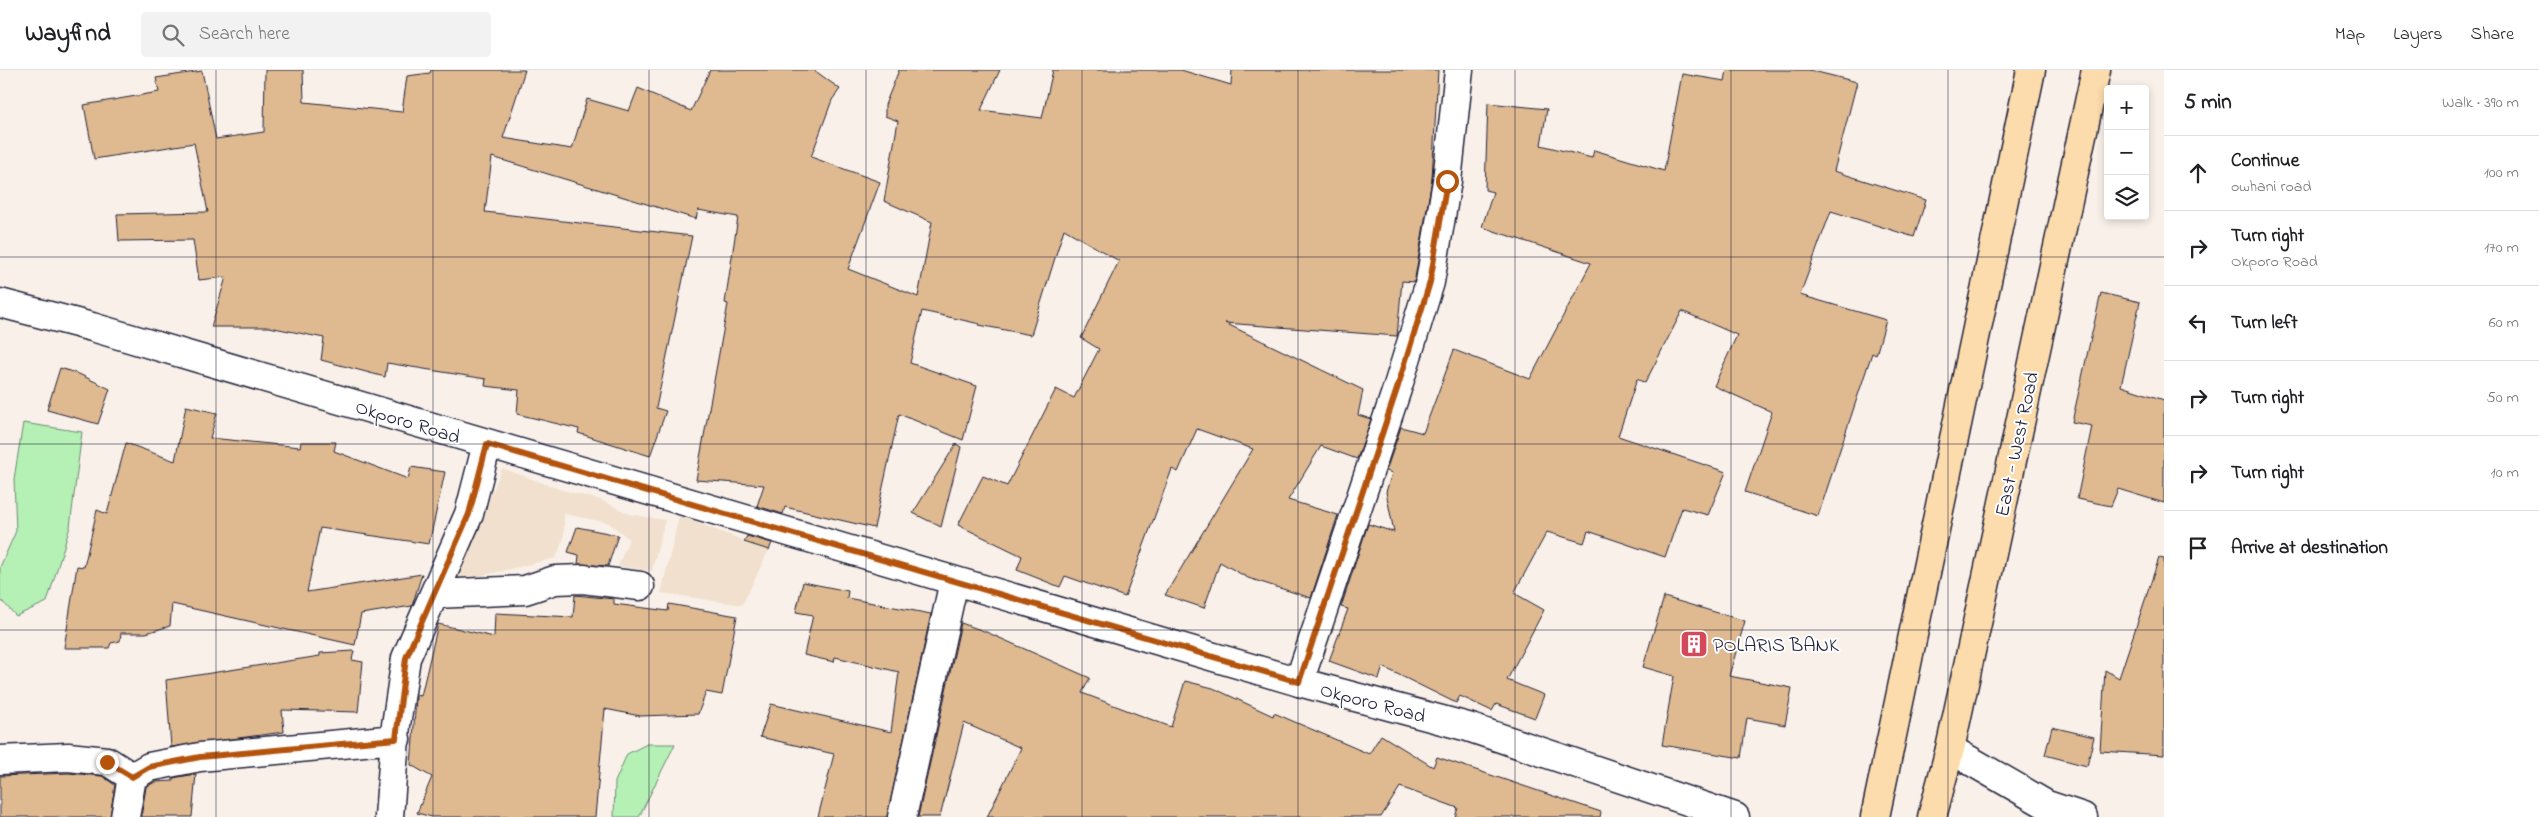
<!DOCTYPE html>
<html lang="en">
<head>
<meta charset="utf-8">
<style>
  :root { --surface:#fff; --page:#f2f2f2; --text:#202124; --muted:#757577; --line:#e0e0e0 }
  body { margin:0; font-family:"Indie Flower",sans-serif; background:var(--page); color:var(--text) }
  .controls { position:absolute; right:15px; top:15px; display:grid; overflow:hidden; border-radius:5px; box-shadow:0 2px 8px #0003 }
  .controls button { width:45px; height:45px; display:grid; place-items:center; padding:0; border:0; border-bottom:1px solid var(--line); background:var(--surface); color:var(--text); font:25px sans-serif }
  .stop { position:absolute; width:15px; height:15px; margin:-11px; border:4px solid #b45309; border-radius:50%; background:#fff }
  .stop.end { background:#b45309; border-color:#fff; box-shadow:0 1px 5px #0008 }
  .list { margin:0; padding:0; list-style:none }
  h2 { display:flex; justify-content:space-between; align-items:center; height:65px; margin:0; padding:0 20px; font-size:21px }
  h2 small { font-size:16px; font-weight:400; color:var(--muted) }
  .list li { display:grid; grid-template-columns:32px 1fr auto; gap:15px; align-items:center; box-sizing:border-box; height:75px; padding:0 20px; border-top:1px solid var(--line) }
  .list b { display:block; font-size:19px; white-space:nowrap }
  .list p { margin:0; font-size:16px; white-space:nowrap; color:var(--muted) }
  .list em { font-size:16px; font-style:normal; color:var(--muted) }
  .icon { flex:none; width:28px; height:28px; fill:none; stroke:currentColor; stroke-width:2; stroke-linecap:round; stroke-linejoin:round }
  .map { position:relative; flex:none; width:2164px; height:747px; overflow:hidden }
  header { display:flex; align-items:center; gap:30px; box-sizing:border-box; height:70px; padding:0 25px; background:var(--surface); border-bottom:1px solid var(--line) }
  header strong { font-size:24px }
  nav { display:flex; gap:28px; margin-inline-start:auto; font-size:18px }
  .search { width:350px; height:45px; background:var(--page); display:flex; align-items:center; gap:12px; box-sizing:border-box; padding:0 18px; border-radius:5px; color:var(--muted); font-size:19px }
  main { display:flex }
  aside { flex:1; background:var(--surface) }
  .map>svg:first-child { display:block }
  .built { fill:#f1e0ce }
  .green { fill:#b5f0b4; stroke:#6c8978 }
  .building { fill:#dfb990; stroke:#22223b }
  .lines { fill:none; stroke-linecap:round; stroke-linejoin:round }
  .minor-casing { stroke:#22223b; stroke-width:31 }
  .secondary-casing { stroke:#22223b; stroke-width:31 }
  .primary-casing { stroke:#22223b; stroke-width:31 }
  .minor { stroke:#fff; stroke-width:28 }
  .secondary { stroke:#fff; stroke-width:28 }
  .primary { stroke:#fcdcac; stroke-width:28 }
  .route { stroke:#b45309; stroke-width:6 }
  .grid { fill:none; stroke:#22223b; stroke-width:1; stroke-opacity:0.55 }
  .labels { text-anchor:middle; stroke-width:4; stroke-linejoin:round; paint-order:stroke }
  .street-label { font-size:20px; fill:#22223b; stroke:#fff }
  .poi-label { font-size:20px; fill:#22223b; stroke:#fff; text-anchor:start }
</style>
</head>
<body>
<header>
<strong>Wayfind</strong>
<div class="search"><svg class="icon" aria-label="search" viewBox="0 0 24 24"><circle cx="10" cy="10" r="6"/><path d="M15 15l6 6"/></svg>Search here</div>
<nav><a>Map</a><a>Layers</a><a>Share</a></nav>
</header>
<main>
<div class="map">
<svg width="2164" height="747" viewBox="0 0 2164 747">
  <rect width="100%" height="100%" fill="#f9f1e9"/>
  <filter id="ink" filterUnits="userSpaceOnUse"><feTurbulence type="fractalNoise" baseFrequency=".02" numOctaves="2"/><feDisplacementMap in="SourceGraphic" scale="10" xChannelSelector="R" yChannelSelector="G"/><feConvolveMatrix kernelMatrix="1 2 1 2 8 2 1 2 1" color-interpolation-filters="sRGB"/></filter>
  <g filter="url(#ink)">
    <path class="built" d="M 502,398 L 562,420 L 601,430 L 630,444 L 665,450 L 652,501 L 618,496 L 629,469 L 609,453 L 564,444 L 564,467 L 556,488 L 456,512 Z
      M 679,446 L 769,480 L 742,535 L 661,523 Z"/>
    <path class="green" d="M 23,353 L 82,362 L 70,457 L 47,532 L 16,546 L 0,529 L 0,497 L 16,461 L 14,409 Z
      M 647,674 L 675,674 L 639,747 L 614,747 L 615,712 L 627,684 Z"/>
    <path class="building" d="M 265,0 L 303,0 L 304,32 L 402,42 L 407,6 L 430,3 L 431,0 L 525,0 L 503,68 L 572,79 L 587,29 L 629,41 L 638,18 L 691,41 L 710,0 L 814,0 L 840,19 L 832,30 L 811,87 L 880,112 L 848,199 L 918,227 L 932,152 L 884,131 L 898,51 L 885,46 L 885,35 L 899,0 L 1000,0 L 981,40 L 1042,48 L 1053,0 L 1181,0 L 1231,15 L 1232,0 L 1438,0 L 1432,109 L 1415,208 L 1414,212 L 1402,211 L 1397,266 L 1225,253 L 1363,320 L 1358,345 L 1371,349 L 1357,389 L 1321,376 L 1288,430 L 1338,445 L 1311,528 L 1248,508 L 1220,492 L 1204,538 L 1165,525 L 1253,379 L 1197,359 L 1178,402 L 1172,399 L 1125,527 L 1065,506 L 1060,517 L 1017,500 L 1022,486 L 958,455 L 983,406 L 1007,416 L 1056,319 L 1074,328 L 1099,279 L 1081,268 L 1119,191 L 1064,159 L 1031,265 L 979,255 L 980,254 L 922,241 L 910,293 L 977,316 L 963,370 L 899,344 L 874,458 L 785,437 L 783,444 L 757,436 L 764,415 L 696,410 L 728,234 L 725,233 L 738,147 L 698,140 L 696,149 L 492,87 L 485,142 L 692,166 L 656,338 L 666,341 L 650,386 L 578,363 L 579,359 L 517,344 L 519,320 L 485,316 L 486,309 L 387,293 L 385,307 L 321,290 L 324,268 L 269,257 L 211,257 L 226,207 L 199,210 L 193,170 L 119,171 L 117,144 L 208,142 L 194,73 L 94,89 L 84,35 L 159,22 L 156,8 L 202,1 L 216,69 L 264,62 Z
      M 1727,0 L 1809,0 L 1857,12 L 1834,101 L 1926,130 L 1914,167 L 1831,141 L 1800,225 L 1886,250 L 1876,285 L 1872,283 L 1818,446 L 1745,422 L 1772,342 L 1714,316 L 1737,265 L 1682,241 L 1645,313 L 1637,309 L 1618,366 L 1726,402 L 1708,445 L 1682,438 L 1665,487 L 1588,461 L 1584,473 L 1547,462 L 1514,523 L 1544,540 L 1507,610 L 1544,625 L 1535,648 L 1496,634 L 1492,641 L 1460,626 L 1456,633 L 1383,597 L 1379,609 L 1329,591 L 1348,539 L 1341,537 L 1368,454 L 1394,462 L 1386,422 L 1392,403 L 1386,401 L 1401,357 L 1423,363 L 1454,280 L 1530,309 L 1591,193 L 1482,157 L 1493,122 L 1485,120 L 1488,33 L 1547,39 L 1541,75 L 1592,88 L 1594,80 L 1664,101 L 1682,4 L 1725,11 Z
      M 2101,223 L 2140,232 L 2121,316 L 2164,330 L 2164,433 L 2118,419 L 2111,436 L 2077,429 L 2092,356 L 2072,352 Z
      M 60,298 L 79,304 L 110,319 L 98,354 L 47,340 Z
      M 186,336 L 217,343 L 210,368 L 300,377 L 301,372 L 336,372 L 334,381 L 408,409 L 411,397 L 445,402 L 429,474 L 320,458 L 307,522 L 422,504 L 412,536 L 361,544 L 355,575 L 172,534 L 170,556 L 146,563 L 121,563 L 120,571 L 111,573 L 109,578 L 64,578 L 77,496 L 84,497 L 97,440 L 107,444 L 126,373 L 175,391 Z
      M 956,374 L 961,377 L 941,457 L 913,443 Z
      M 577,457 L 618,465 L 608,496 L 578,494 L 579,485 L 568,482 Z
      M 747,466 L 772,473 L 769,480 L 744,472 Z
      M 2159,488 L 2164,489 L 2164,685 L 2100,681 L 2105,600 L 2119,608 Z
      M 803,512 L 848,521 L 847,528 L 931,544 L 887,747 L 818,747 L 834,684 L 760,667 L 771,634 L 891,662 L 899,602 L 835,587 L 834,592 L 804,585 L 813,545 L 796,542 Z
      M 575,525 L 614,529 L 614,534 L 668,541 L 669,534 L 737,546 L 722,625 L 706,622 L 698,644 L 640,646 L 605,639 L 595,747 L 432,747 L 417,743 L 432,707 L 411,695 L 416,628 L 416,625 L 421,626 L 438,554 L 494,567 L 495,543 L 573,547 Z
      M 1664,527 L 1745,551 L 1729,606 L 1792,618 L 1785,655 L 1747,648 L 1741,688 L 1662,675 L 1674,606 L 1643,597 Z
      M 961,553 L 984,561 L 1090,608 L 1082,623 L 1171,657 L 1185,611 L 1213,618 L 1273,646 L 1274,643 L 1369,684 L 1381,665 L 1433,697 L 1437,687 L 1601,742 L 1600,747 L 1455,747 L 1458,738 L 1400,717 L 1381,747 L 987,747 L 1021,678 L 964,653 L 940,747 L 918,747 Z
      M 354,581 L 352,590 L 363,592 L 358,642 L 282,640 L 284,662 L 171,677 L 166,610 L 320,586 L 320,583 Z
      M 2052,657 L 2094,667 L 2087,696 L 2045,685 Z
      M 68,703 L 102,706 L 115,715 L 110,747 L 0,747 L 0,706 Z
      M 196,704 L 192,747 L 141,747 L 146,717 L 155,712 L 173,711 L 173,708 Z"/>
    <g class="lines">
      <defs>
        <path id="minor" d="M 435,524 L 525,520 L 555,510 L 583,509 L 640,516
          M 1299,612 L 1397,319 L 1430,212 L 1447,111 L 1459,0
          M 0,690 L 68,687 L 107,691 L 132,707
          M 125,747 L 132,707 L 149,697 L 200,687 L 396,669
          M 389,747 L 396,655 L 406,588 L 469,444 L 487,374
          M 902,747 L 954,511"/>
        <path id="secondary" d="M 0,233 L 92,257 L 1299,612 L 1468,657 L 1735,747
          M 1950,679 L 2047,735 L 2083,747"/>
        <path id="primary" d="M 1875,747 L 2031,0
          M 1932,747 L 1950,679 L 2096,0"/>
      </defs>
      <use href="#minor" class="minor-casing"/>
      <use href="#secondary" class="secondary-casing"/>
      <use href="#primary" class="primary-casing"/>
      <use href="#minor" class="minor"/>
      <use href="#secondary" class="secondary"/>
      <use href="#primary" class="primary"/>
    </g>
  </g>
  <g class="lines" filter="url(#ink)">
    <path class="route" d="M 107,692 L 132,707 L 149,697 L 200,687 L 396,669 L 406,588 L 469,444 L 487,374 L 1299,612 L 1397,319 L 1430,212 L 1447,111"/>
  </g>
  <path class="grid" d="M 216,0 L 216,747M 433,0 L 433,747M 649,0 L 649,747M 866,0 L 866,747M 1082,0 L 1082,747M 1298,0 L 1298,747M 1515,0 L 1515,747M 1731,0 L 1731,747M 1948,0 L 1948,747M 0,187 L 2164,187M 0,374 L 2164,374M 0,560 L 2164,560"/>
  <defs>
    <symbol id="building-square" viewBox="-11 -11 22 22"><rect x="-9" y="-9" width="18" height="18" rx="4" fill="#d1495b" stroke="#fff"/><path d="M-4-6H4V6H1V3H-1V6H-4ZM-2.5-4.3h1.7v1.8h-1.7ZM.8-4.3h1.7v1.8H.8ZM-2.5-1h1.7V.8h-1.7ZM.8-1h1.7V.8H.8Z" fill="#fff"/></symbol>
  </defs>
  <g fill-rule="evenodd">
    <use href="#building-square" x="1678" y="558" width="32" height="32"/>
  </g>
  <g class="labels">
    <g class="street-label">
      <text transform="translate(408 351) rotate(17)" y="7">Okporo Road</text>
      <text transform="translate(2016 374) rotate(-78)" y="7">East - West Road</text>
      <text transform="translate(1373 632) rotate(15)" y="7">Okporo Road</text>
    </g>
    <g class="poi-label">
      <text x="1713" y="581">POLARIS BANK</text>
    </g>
  </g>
</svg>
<div class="controls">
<button>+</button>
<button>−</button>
<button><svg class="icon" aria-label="layers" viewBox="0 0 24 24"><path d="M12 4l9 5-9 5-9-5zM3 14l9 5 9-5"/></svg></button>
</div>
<div class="stop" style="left:1447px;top:111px"></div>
<div class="stop end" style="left:107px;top:692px"></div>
</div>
<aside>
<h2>5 min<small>Walk · 390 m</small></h2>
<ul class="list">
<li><svg class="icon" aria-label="ahead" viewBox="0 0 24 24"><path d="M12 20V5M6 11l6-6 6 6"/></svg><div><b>Continue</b><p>owhani road</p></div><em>100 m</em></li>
<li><svg class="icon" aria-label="right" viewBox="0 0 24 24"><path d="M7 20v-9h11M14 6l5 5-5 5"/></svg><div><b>Turn right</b><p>Okporo Road</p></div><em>170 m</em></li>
<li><svg class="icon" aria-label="left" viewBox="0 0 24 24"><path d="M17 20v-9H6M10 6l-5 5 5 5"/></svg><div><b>Turn left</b></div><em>60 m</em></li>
<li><svg class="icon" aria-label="right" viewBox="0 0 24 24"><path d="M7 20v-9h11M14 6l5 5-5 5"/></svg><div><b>Turn right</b></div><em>50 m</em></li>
<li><svg class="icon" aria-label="right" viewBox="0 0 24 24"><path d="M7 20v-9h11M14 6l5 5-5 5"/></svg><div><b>Turn right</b></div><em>10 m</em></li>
<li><svg class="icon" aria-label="arrive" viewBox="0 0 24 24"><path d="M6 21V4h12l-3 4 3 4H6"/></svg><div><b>Arrive at destination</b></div></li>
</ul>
</aside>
</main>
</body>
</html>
